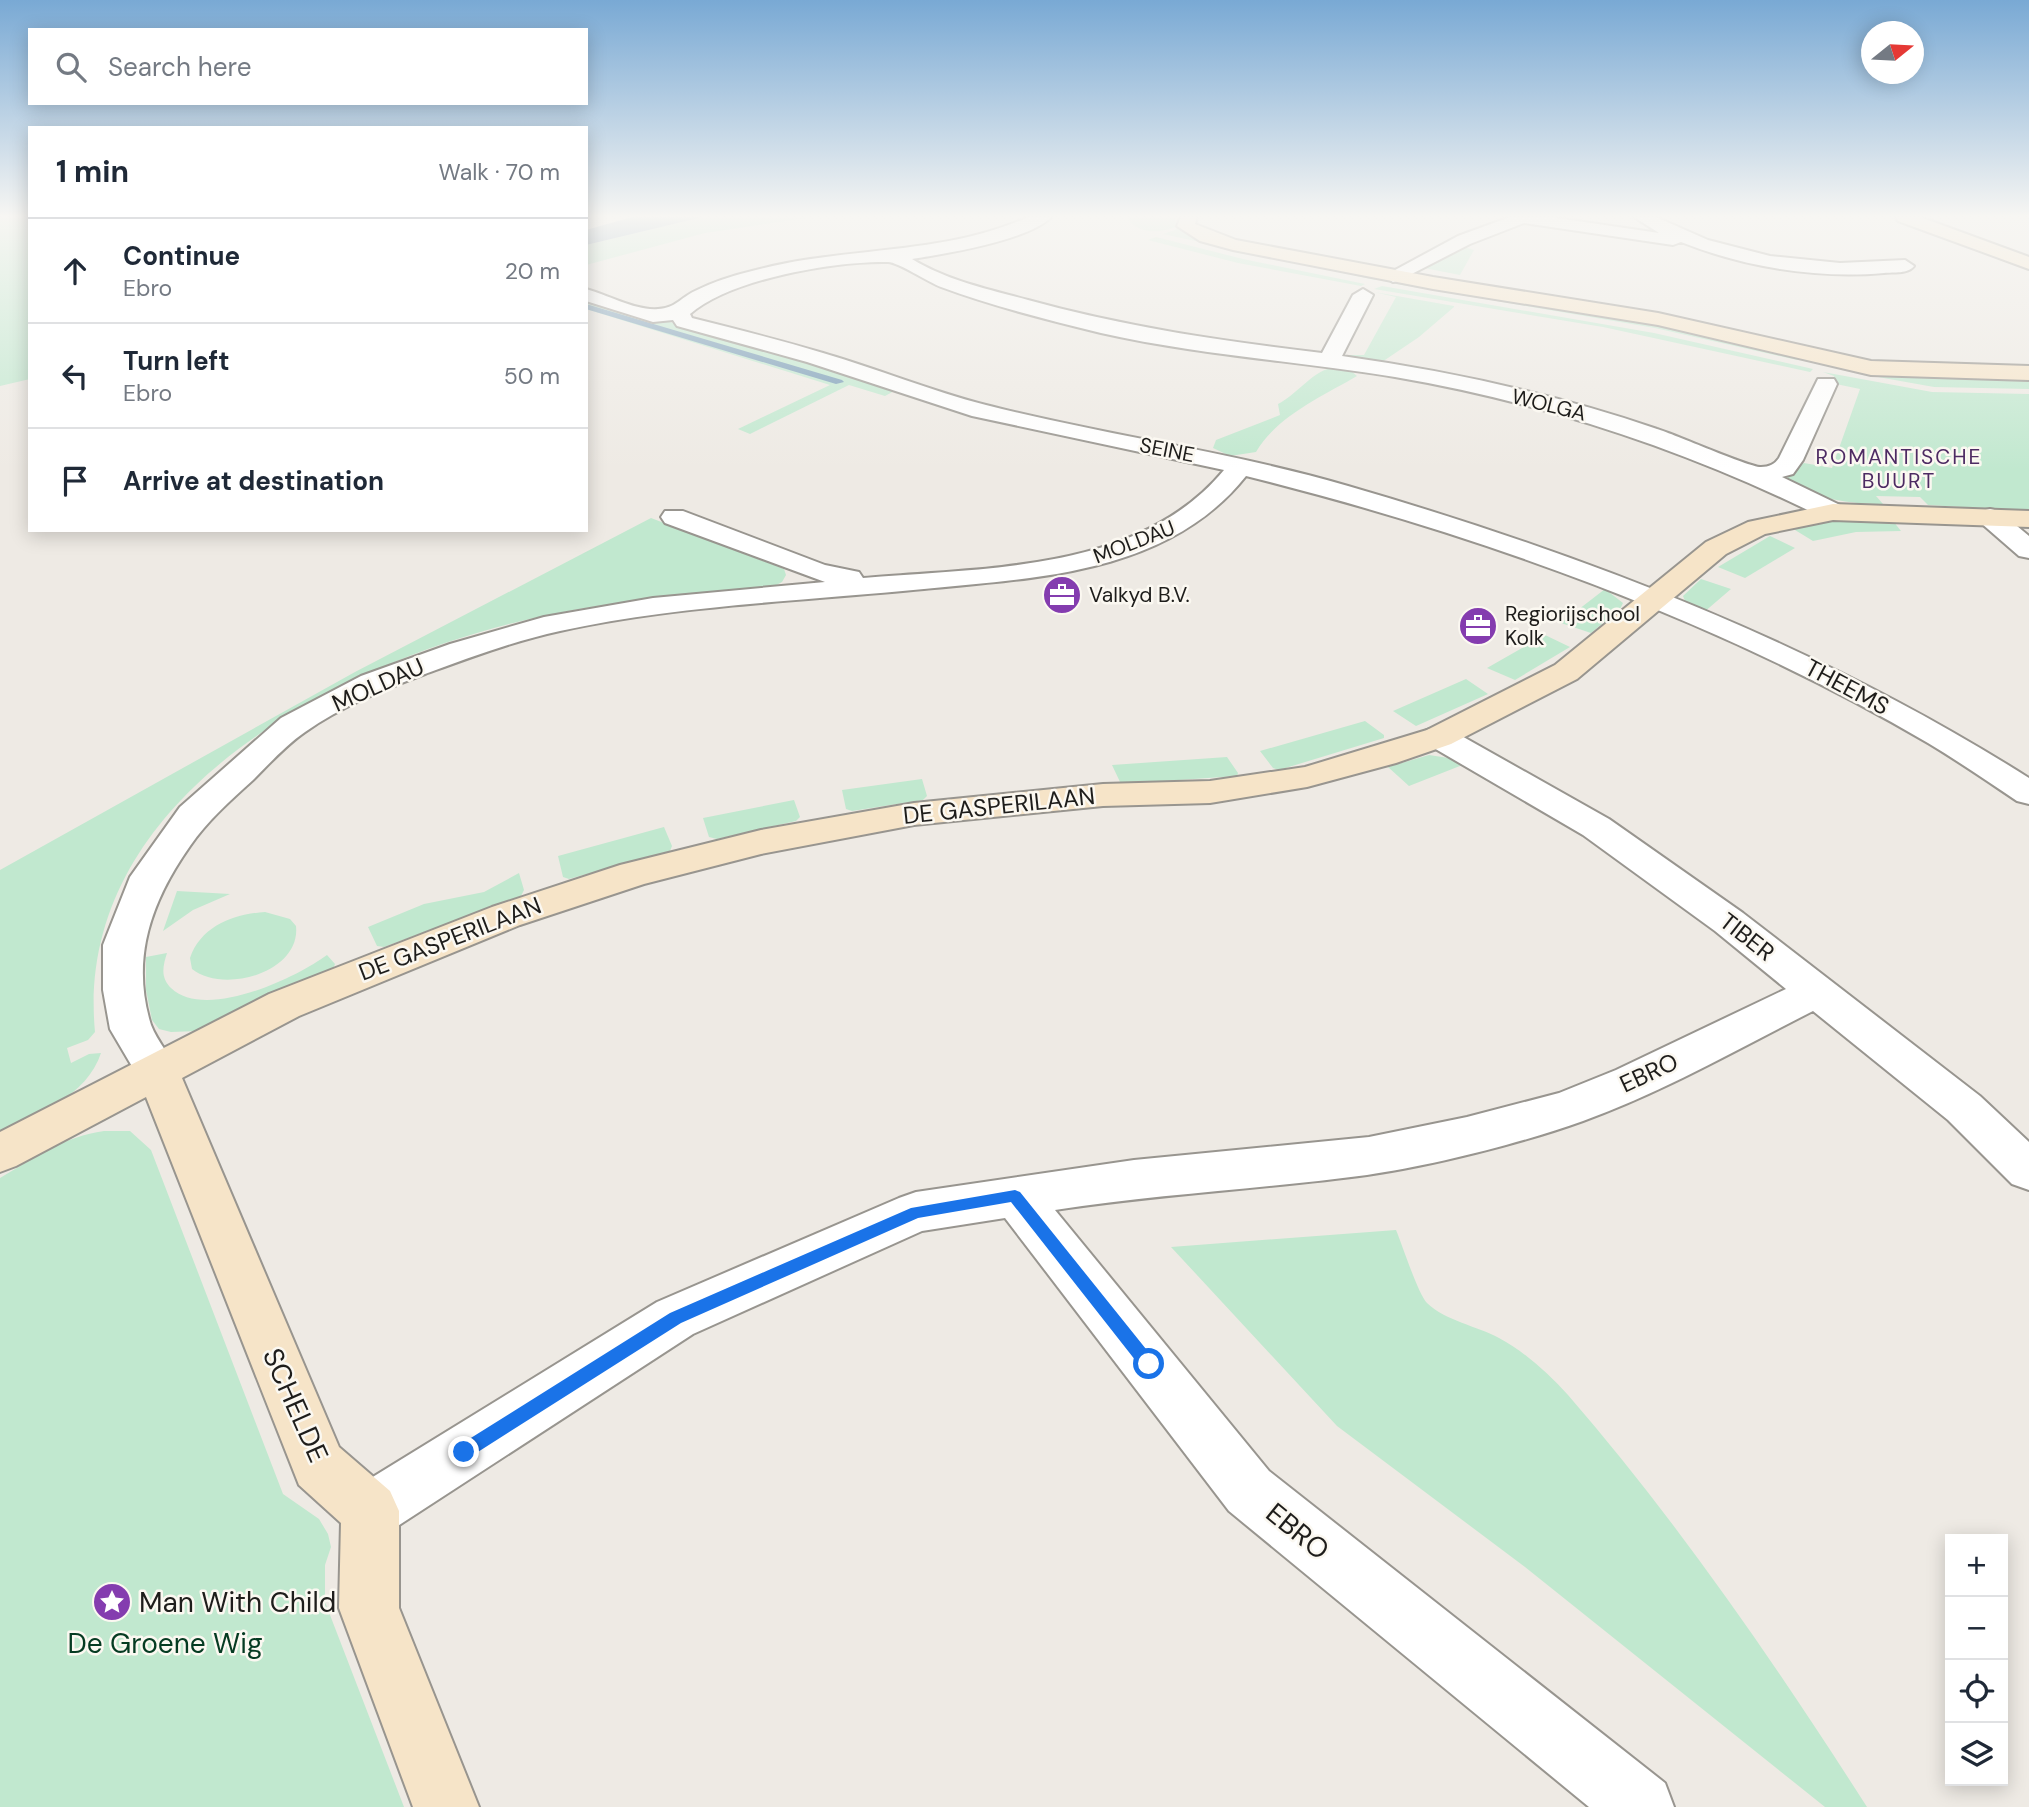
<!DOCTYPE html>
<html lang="en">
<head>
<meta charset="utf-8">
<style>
  :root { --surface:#fff; --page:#f6f6f7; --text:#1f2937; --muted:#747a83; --line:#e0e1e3 }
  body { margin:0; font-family:"DM Sans",sans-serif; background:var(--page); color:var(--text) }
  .controls { position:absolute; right:21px; bottom:21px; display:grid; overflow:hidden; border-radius:0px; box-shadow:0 4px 18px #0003 }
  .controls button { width:63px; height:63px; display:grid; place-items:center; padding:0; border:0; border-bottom:2px solid var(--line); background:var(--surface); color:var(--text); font:35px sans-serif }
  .compass { position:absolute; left:1861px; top:21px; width:63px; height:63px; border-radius:50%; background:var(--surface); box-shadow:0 4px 18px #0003; rotate:72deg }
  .stop { position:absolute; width:21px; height:21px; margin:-16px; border:5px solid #1a73e8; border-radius:50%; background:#fff }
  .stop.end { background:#1a73e8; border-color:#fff; box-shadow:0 2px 7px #0008 }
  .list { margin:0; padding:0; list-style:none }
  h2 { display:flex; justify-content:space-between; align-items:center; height:91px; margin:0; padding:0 28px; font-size:30px }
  h2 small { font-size:23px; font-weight:400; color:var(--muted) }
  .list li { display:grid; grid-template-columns:46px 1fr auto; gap:21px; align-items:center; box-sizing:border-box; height:105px; padding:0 28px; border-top:2px solid var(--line) }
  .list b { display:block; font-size:26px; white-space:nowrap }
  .list p { margin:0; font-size:23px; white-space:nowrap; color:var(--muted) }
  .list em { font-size:23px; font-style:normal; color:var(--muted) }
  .icon { flex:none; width:38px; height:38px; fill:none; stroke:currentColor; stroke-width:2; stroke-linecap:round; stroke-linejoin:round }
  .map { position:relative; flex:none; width:2029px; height:1807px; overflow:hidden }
  .search { position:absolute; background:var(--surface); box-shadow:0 4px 18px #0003; left:28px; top:28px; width:560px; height:77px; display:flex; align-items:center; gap:18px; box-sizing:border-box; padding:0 24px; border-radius:0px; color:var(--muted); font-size:26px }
  .panel { position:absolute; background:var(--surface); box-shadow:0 4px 18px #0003; left:28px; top:126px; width:560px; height:406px; border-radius:0px }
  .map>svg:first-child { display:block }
  .green { fill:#c1e8cf }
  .water { fill:#7499b5 }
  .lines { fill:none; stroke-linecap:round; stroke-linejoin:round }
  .stream { fill:#7499b5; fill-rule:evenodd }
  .street-casing { stroke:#98958f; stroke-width:4 }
  .secondary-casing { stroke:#98958f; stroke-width:4 }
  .street { fill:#fff; fill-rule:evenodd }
  .secondary { fill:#f6e4c8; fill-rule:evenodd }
  .route { fill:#1a73e8 }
  .labels { text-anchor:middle; stroke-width:5; stroke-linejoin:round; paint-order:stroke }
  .far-street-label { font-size:21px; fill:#1e1d1b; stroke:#fbf8f1 }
  .far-neighbourhood-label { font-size:21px; letter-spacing:2px; fill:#4d2b63; stroke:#fbf8f1 }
  .far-poi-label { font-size:21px; fill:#1e1d1b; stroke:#fbf8f1; text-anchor:start }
  .street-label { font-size:24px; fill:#1e1d1b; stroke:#fbf8f1 }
  .near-street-label { font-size:28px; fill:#1e1d1b; stroke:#fbf8f1 }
  .near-poi-label { font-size:28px; fill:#1e1d1b; stroke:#fbf8f1; text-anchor:start }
  .near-park-label { font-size:28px; fill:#053b22; stroke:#fbf8f1 }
</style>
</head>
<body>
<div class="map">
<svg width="2029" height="1807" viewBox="0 0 2029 1807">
  <rect width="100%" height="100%" fill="#eeeae4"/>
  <path class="green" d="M 0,217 L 30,217 L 30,379 L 0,386 Z
    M 703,217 L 813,217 L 705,233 L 586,265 L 586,245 Z
    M 1127,217 L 1175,217 L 1176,227 C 1159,233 1137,235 1127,217 Z
    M 1178,229 L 1202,240 L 1378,277 L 1375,280 L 1163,234 Z
    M 1156,237 L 1243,259 L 1365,284 L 1361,286 L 1238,263 L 1148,240 Z
    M 1464,247 L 1474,250 L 1460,275 L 1419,267 Z
    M 1394,280 L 1622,317 L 1804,355 L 1797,360 L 1655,328 L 1390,283 Z
    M 1382,286 L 1654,333 L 1813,369 L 1810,372 L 1603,327 L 1374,289 Z
    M 1374,292 L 1454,306 L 1454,307 L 1419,337 L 1379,364 L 1340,355 L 1364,355 L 1396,297 Z
    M 586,299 L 746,343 L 896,390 L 885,396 L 849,385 L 750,434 L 738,429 L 830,385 L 586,309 Z
    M 1331,368 L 1350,370 L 1357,376 C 1323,396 1277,416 1256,452 L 1230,456 L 1213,448 L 1216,440 L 1280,415 L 1278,404 C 1296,395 1312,372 1331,368 Z
    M 1864,370 L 1903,377 L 2029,379 L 2029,389 L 1934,387 L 1861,374 Z
    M 1823,372 L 1932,392 L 2029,394 L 2029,511 L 1928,505 L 1920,497 L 1876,496 L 1883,504 C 1847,504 1820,499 1788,482 L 1787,475 L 1804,463 L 1832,468 L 1860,389 L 1836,384 L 1834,376 Z
    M 651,518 L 774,565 L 784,569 L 786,575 L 782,582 L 769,589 C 697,596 624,599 553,614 C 354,654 72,790 95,1032 L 88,1040 L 67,1048 L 71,1063 L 89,1054 L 101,1053 C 87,1096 37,1115 0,1135 L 0,870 L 355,672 Z
    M 1843,520 L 1893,521 L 1901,531 L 1856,532 L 1813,541 L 1795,530 L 1794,527 Z
    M 1770,536 L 1795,548 L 1745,578 L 1718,567 Z
    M 1701,579 L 1731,589 L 1703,613 L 1685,601 L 1683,596 Z
    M 1605,589 L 1623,603 L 1620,609 L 1591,633 L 1561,623 Z
    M 1545,635 L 1570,647 L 1515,680 L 1487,668 Z
    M 1466,679 L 1488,694 L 1416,726 L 1393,711 Z
    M 1365,721 L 1384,735 L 1384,738 L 1279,770 L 1273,768 L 1260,751 Z
    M 1429,755 L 1455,759 L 1465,764 L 1409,786 L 1388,767 Z
    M 1227,757 L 1238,773 L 1237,776 L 1121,784 L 1112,765 Z
    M 922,779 L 927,796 L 923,800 L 852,811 L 846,809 L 842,790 Z
    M 794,800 L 800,817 L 796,821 L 717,839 L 709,837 L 703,818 Z
    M 664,827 L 672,846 L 670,851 L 569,879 L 563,877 L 558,856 Z
    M 519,873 L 524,890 L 521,896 L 384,947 L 377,946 L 368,927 L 424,904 L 484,892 Z
    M 177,891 L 230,894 L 193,910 L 163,931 Z
    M 265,912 L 290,919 L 296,926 C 301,973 223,994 192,969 L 190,958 C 201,926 234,914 265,912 Z
    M 167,953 C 163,966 160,977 171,988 C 205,1021 296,978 327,955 L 335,964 L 333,969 L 198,1031 L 171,1032 L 159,1029 L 152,1020 L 146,990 L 146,957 Z
    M 104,1131 L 130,1131 L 151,1150 L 283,1494 L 319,1519 L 328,1534 L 331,1547 L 325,1565 L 325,1602 L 404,1807 L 0,1807 L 0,1178 C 34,1158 65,1136 104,1131 Z
    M 1396,1230 C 1402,1244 1418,1294 1427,1303 C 1446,1321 1477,1326 1499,1338 C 1525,1352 1548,1373 1568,1395 C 1679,1523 1776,1665 1867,1807 L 1825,1807 L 1525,1567 L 1337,1426 L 1171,1247 Z"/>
  <path class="water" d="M 632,217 L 703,217 L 586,245 L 586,230 Z"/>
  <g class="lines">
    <path class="stream" d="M 586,304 L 842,380 L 844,382 L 836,384 L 586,309 Z"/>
    <defs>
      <path id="street" d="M 1028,217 L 1051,217 C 1030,240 944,254 912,259 C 948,281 988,289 1028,300 C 1125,327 1222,341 1322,353 L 1353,295 L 1363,289 L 1373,295 L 1342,356 C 1449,371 1555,394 1657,429 C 1674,434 1751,468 1761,467 C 1769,467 1775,464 1779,458 L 1818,379 L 1834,379 L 1837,384 L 1803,460 L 1793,474 L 1782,477 L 1842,506 L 1846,512 L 1842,518 L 1824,518 C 1687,450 1546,403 1395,377 C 1298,361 1198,355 1101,333 C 1048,320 992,306 941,287 C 928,282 898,262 888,262 C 834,261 730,279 690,314 L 692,318 C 736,329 780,340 823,353 C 878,369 931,391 986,405 C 1107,436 1229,451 1348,486 C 1586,555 1819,645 2029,778 L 2029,804 L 2017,801 C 1987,781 1958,761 1928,743 C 1720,621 1479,534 1246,476 C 1169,573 1039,578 924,589 C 803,601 678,605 560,631 C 514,641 469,658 425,674 C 385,689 340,707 305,732 C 286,745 269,764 253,780 C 230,801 208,820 190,846 C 152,900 130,958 151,1025 C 157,1041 171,1057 180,1073 L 173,1085 L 158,1090 L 143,1085 L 110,1029 L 103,990 L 103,945 L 130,877 L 180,807 L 281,718 L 361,676 L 450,644 L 544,617 L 653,598 L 825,582 L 665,523 L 661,517 L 665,511 L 683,511 L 825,565 L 859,572 L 863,578 C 984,567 1139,573 1224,470 L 972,416 L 807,362 L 677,326 L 673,320 L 653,322 L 586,301 L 586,289 C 608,295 636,311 658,309 C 676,308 680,298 695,291 C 715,281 735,275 756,270 C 846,246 942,256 1028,217 Z
        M 1510,217 L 1550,217 L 1659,233 L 1634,217 L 1656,217 L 1708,240 L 1770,256 L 1840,263 L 1905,260 L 1914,266 C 1908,274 1894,272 1884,273 C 1816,279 1744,267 1681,242 L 1673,245 L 1524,223 L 1470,244 L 1400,280 L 1393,282 L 1384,276 L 1458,236 Z
        M 1990,509 L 1999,511 L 2029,536 L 2029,558 L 2019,556 L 1981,523 L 1977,517 L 1981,511 Z
        M 1439,727 L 1451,730 L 1609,819 L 1743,913 L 1980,1096 L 2029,1142 L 2029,1190 L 2012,1184 L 1948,1120 L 1813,1011 C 1738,1049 1663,1092 1583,1121 C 1522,1143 1431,1166 1367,1175 C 1263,1189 1159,1194 1055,1210 L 1269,1471 L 1665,1783 L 1674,1807 L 1589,1807 L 1229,1511 L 1005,1218 L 922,1231 L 693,1334 L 390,1531 L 370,1540 L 350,1531 L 341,1511 L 350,1491 L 657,1302 L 899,1198 L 916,1192 L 1134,1160 L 1369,1137 L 1467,1117 L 1559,1093 L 1616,1070 L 1786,989 L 1715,931 L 1583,835 L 1427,744 L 1422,737 L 1427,730 Z"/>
      <path id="secondary" d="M 1181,217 L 1197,217 L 1195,224 L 1236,240 L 1433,277 L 1658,313 L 1871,361 L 2029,366 L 2029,380 L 1871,375 L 1658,325 L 1433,289 L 1233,250 L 1200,241 L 1177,226 Z
        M 1896,217 L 1920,217 L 2029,257 L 2029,269 L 1898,221 Z
        M 1833,504 L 2029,511 L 2029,527 L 1833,520 L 1765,534 L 1726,554 L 1577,679 L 1451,744 L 1396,763 L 1307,787 L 1210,803 L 1103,806 L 914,825 L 761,854 L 644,884 L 520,925 L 299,1016 L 182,1078 L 339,1447 L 390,1491 L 399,1511 L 399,1608 L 479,1807 L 413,1807 L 339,1608 L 341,1523 L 299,1485 L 146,1097 L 16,1166 L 0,1172 L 0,1132 L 269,994 L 492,907 L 620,865 L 761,830 L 914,803 L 1103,784 L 1210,781 L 1305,767 L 1427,730 L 1555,665 L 1706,542 L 1748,522 Z"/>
    </defs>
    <use href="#street" class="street-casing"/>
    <use href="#secondary" class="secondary-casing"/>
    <use href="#street" class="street"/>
    <use href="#secondary" class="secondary"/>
  </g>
  <linearGradient id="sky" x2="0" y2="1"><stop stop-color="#79a9d4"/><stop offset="0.46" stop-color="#f7f6f3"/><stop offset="1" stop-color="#f7f6f3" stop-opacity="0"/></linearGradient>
  <rect width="2029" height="470" fill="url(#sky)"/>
  <path class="route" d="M 1015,1190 L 1020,1192 L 1154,1359 L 1154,1370 L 1143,1370 L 1011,1202 L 918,1218 L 681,1323 L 470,1457 L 458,1457 L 458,1446 L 670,1313 L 911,1208 Z"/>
  <defs>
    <symbol id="office-disc" viewBox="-11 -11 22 22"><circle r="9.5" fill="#843caf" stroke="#fbf8f1"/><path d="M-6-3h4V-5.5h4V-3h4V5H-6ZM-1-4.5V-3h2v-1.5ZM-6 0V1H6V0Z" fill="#fff"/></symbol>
    <symbol id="sight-disc" viewBox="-11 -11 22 22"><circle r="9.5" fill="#843caf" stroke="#fbf8f1"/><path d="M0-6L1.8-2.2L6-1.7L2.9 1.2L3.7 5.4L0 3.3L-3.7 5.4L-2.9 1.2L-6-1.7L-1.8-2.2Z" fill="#fff"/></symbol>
  </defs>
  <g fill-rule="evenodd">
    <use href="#office-disc" x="1040" y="573" width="44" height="44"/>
    <use href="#office-disc" x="1456" y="604" width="44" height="44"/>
    <use href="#sight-disc" x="90" y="1580" width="44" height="44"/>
  </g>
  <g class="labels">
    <g class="far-street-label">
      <text transform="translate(1549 405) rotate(14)" y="7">WOLGA</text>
      <text transform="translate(1167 450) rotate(11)" y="7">SEINE</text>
      <text transform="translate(1134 542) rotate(-21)" y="7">MOLDAU</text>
    </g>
    <g class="far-neighbourhood-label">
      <text x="1899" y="464">ROMANTISCHE<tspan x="1899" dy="24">BUURT</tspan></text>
    </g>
    <g class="far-poi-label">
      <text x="1089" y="602">Valkyd B.V.</text>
      <text x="1505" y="621">Regiorijschool<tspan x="1505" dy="24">Kolk</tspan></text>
    </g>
    <g class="street-label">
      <text transform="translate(378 685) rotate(-24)" y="8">MOLDAU</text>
      <text transform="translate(1847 687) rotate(28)" y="8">THEEMS</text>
      <text transform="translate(999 806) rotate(-6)" y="8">DE GASPERILAAN</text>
      <text transform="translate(1747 937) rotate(38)" y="8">TIBER</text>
      <text transform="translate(450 939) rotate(-21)" y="8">DE GASPERILAAN</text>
      <text transform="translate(1649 1073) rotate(-25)" y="8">EBRO</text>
    </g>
    <g class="near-street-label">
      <text transform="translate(296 1405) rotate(66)" y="10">SCHELDE</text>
      <text transform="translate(1298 1531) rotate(39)" y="10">EBRO</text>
    </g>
    <g class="near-poi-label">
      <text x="139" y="1612">Man With Child</text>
    </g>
    <g class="near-park-label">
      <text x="165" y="1653">De Groene Wig</text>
    </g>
  </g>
</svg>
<div class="controls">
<button>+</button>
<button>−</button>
<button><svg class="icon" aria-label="locate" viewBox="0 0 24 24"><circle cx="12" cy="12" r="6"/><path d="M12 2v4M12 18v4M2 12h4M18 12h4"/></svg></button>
<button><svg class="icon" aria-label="layers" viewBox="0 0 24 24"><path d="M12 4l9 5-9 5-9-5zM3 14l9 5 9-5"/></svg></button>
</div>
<svg class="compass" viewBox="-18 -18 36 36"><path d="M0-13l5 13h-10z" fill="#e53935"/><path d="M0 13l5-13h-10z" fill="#747a83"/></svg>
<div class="stop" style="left:1149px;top:1364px"></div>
<div class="stop end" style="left:464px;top:1452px"></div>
<div class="search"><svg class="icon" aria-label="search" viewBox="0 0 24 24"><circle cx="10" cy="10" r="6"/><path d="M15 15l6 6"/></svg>Search here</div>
<section class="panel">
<h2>1 min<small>Walk · 70 m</small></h2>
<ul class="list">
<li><svg class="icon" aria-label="ahead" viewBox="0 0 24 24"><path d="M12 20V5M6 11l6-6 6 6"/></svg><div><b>Continue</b><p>Ebro</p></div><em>20 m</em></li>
<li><svg class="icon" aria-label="left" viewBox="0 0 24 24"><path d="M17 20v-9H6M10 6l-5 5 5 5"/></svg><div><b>Turn left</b><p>Ebro</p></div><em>50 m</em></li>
<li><svg class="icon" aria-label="arrive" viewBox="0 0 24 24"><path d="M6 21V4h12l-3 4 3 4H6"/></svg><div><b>Arrive at destination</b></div></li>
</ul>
</section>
</div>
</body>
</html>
